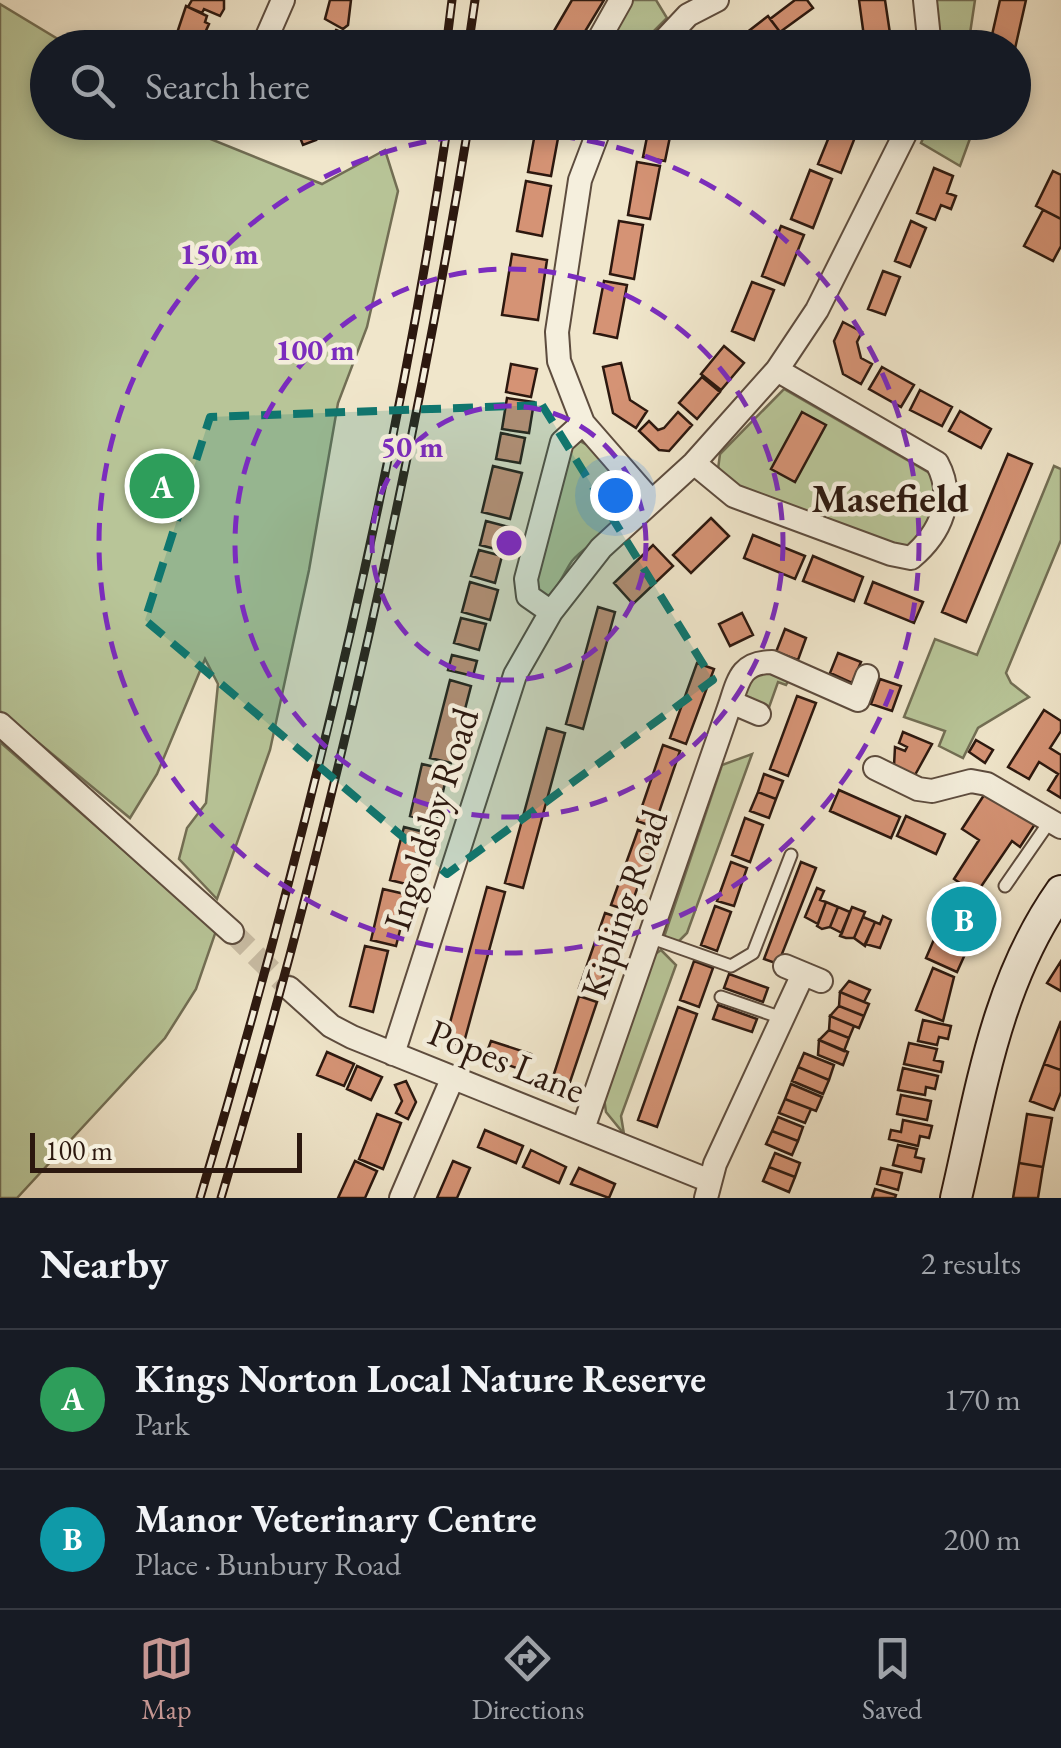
<!DOCTYPE html>
<html lang="en">
<head>
<meta charset="utf-8">
<style>
  :root { --surface:#171b24; --page:#242831; --text:#f1f3f6; --muted:#9ea1a6; --line:#363941; --accent:#c59692 }
  body { margin:0; font-family:"EB Garamond",serif; background:var(--page); color:var(--text) }
  .scale { position:absolute; left:30px; bottom:25px; width:272px; box-sizing:border-box; padding-left:10px; border:5px solid #2c180f; border-top:0; font-size:28px; line-height:35px; white-space:nowrap; color:#2c180f; -webkit-text-stroke:8px #f5efdd; paint-order:stroke }
  .you { position:absolute; left:615px; top:495px; width:35px; height:35px; margin:-25px; border:8px solid #fff; border-radius:50%; background:#1a73e8; box-shadow:0 0 0 15px #1a73e833 }
  .badge { display:grid; place-items:center; width:65px; height:65px; border-radius:50%; background:var(--accent); color:#fff; font-size:32px; font-weight:700 }
  .pin { position:absolute; translate:-50% -50%; border:5px solid #fff; box-shadow:0 2px 10px #0006 }
  .list { margin:0; padding:0; list-style:none }
  h2 { display:flex; justify-content:space-between; align-items:center; height:130px; margin:0; padding:0 40px; font-size:42px }
  h2 small { font-size:32px; font-weight:400; color:var(--muted) }
  .list li { display:grid; grid-template-columns:65px 1fr auto; gap:30px; align-items:center; box-sizing:border-box; height:140px; padding:0 40px; border-top:2px solid var(--line) }
  .list b { display:block; font-size:38px; white-space:nowrap }
  .list p { margin:0; font-size:32px; white-space:nowrap; color:var(--muted) }
  .list em { font-size:32px; font-style:normal; color:var(--muted) }
  .icon { flex:none; width:55px; height:55px; fill:none; stroke:currentColor; stroke-width:2; stroke-linecap:round; stroke-linejoin:round }
  .map { position:relative; flex:none; width:1061px; height:1198px; overflow:hidden }
  .search { position:absolute; background:var(--surface); box-shadow:0 5px 15px #0003; left:30px; right:30px; top:30px; height:110px; display:flex; align-items:center; gap:25px; box-sizing:border-box; padding:0 35px; border-radius:55px; color:var(--muted); font-size:38px }
  .sheet { height:410px; background:var(--surface) }
  nav { display:flex; justify-content:space-around; align-items:center; box-sizing:border-box; height:140px; border-top:2px solid var(--line); background:var(--surface); font-size:28px; color:var(--muted) }
  nav a { display:grid; justify-items:center; gap:5px }
  nav .on { color:var(--accent) }
  .map>svg:first-child { display:block }
  .green { fill:#b8c598; stroke:#726e54; stroke-width:2.5 }
  .building { fill:#d59375; stroke:#2c180f; stroke-width:2.5 }
  .lines { fill:none; stroke-linecap:round; stroke-linejoin:round }
  .minor-tunnel { stroke:#c9bda5; stroke-width:22; stroke-dasharray:22 11; stroke-linecap:butt }
  .service-casing { stroke:#5d4c3e; stroke-width:15 }
  .minor-casing { stroke:#5d4c3e; stroke-width:26 }
  .secondary-casing { stroke:#2c180f; stroke-width:34 }
  .service { stroke:#f5efdd; stroke-width:11 }
  .minor { stroke:#f5efdd; stroke-width:22 }
  .secondary { stroke:#f5efdd; stroke-width:30 }
  .rail-casing { stroke:#2c180f; stroke-width:9 }
  .rail { stroke:#f5efdd; stroke-width:5; stroke-dasharray:15; stroke-linecap:butt }
  .marked { fill:#0f766e; fill-opacity:0.2; stroke:#0f766e; stroke-width:8; stroke-dasharray:20 12; stroke-linejoin:round }
  .ring { fill:none; stroke:#7b2cbf; stroke-width:5; stroke-dasharray:18 12 }
  .labels { text-anchor:middle; stroke-width:9; stroke-linejoin:round; paint-order:stroke }
  .street-label { font-size:38px; fill:#2c180f; stroke:#f5efdd }
  .neighbourhood-label { font-size:40px; font-weight:bold; fill:#2c180f; stroke:#f5efdd }
  .centre { fill:#7b2cbf; stroke:#f5efdd; stroke-width:5 }
  .ring-label { font-size:30px; text-anchor:middle; font-weight:bold; fill:#7b2cbf; stroke:#f5efdd; stroke-width:9; stroke-linejoin:round; paint-order:stroke }
</style>
</head>
<body>
<div class="map">
<svg width="1061" height="1198" viewBox="0 0 1061 1198">
  <rect width="100%" height="100%" fill="#f0e6cb"/>
  <filter id="stains"><feTurbulence type="fractalNoise" baseFrequency=".002" numOctaves="4"/><feColorMatrix values="0 0 0 0 .2 0 0 0 0 .09 0 0 0 0 .02 0 0 0 .5 -.17"/></filter>
  <radialGradient id="worn" r=".72"><stop offset=".6" stop-color="#630" stop-opacity="0"/><stop offset="1" stop-color="#630" stop-opacity=".3"/></radialGradient>
  <path class="green" d="M 627,0 L 656,0 L 667,18 L 638,47 L 599,48 Z
    M 936,0 L 975,0 L 968,47 L 939,47 Z
    M 0,4 L 71,47 L 48,48 L 48,122 L 171,123 L 322,184 L 385,150 L 398,191 L 367,327 L 338,403 L 309,570 L 270,750 L 217,899 L 179,859 L 187,828 L 206,803 L 218,684 L 205,659 L 157,774 L 130,818 L 0,711 Z
    M 930,123 L 955,123 L 955,128 L 972,133 L 960,166 L 921,143 Z
    M 784,389 L 933,475 C 936,501 929,535 905,549 L 738,493 L 718,469 L 720,454 Z
    M 576,440 C 606,448 628,495 612,524 C 603,539 583,547 572,561 C 563,574 558,590 545,599 L 534,588 L 566,449 Z
    M 1054,466 L 1061,469 L 1061,540 L 1006,673 L 1011,683 L 1029,697 L 978,728 L 963,758 L 939,746 L 945,731 L 904,717 L 935,639 L 977,655 Z
    M 763,669 L 791,676 L 786,685 L 778,682 L 767,713 L 743,695 L 748,680 Z
    M 0,742 L 216,931 L 196,989 L 165,1038 L 17,1198 L 0,1198 Z
    M 752,754 L 687,933 L 678,942 L 664,937 L 722,765 Z
    M 661,950 L 676,965 L 621,1116 L 624,1134 L 606,1112 L 604,1098 L 654,955 Z"/>
  <path class="building" d="M 192,0 L 224,0 L 224,9 L 220,16 L 204,9 L 202,13 L 188,7 Z
    M 330,0 L 351,0 L 348,25 L 343,29 L 325,19 Z
    M 572,0 L 604,0 L 575,48 L 551,36 Z
    M 795,0 L 807,0 L 813,8 L 780,32 L 770,19 Z
    M 859,0 L 885,0 L 891,40 L 865,44 Z
    M 1000,0 L 1026,0 L 1014,53 L 1014,48 L 989,48 Z
    M 186,6 L 207,16 L 205,22 L 209,24 L 198,48 L 172,48 Z
    M 768,16 L 780,32 L 760,48 L 743,48 L 737,40 Z
    M 336,30 L 350,36 L 346,48 L 319,48 L 326,33 L 333,36 Z
    M 736,38 L 743,48 L 723,48 Z
    M 240,122 L 279,122 L 274,131 L 258,123 L 255,130 Z
    M 295,122 L 299,134 L 284,138 L 274,131 L 278,123 Z
    M 311,122 L 318,122 L 313,132 L 316,140 L 303,145 L 297,130 Z
    M 537,122 L 561,122 L 551,176 L 528,172 Z
    M 650,122 L 673,122 L 665,161 L 643,157 Z
    M 835,122 L 861,122 L 841,173 L 818,164 Z
    M 972,122 L 998,122 L 995,132 L 971,127 Z
    M 637,162 L 660,166 L 650,219 L 628,215 Z
    M 934,168 L 953,176 L 947,193 L 956,196 L 951,209 L 941,205 L 935,220 L 917,213 Z
    M 810,170 L 832,179 L 813,228 L 791,219 Z
    M 1053,171 L 1061,175 L 1061,219 L 1036,206 Z
    M 526,181 L 551,186 L 542,236 L 517,231 Z
    M 1043,210 L 1061,219 L 1061,246 L 1053,261 L 1024,246 Z
    M 619,221 L 643,225 L 634,279 L 610,274 Z
    M 911,221 L 926,228 L 910,267 L 895,261 Z
    M 781,226 L 804,235 L 784,285 L 762,276 Z
    M 512,254 L 547,260 L 538,320 L 502,315 Z
    M 883,271 L 900,277 L 885,315 L 868,309 Z
    M 604,281 L 627,285 L 617,338 L 594,333 Z
    M 752,282 L 774,290 L 754,340 L 732,331 Z
    M 843,322 L 862,332 L 857,342 L 861,358 L 872,364 L 861,384 L 843,374 L 834,341 Z
    M 724,346 L 744,363 L 721,390 L 701,374 Z
    M 621,363 L 630,400 L 647,411 L 636,428 L 613,413 L 603,367 Z
    M 511,364 L 537,369 L 531,397 L 506,392 Z
    M 882,367 L 914,385 L 901,407 L 869,389 Z
    M 702,377 L 720,392 L 697,419 L 679,403 Z
    M 920,390 L 952,407 L 942,426 L 910,410 Z
    M 507,398 L 534,402 L 529,433 L 502,429 Z
    M 960,411 L 991,429 L 981,448 L 949,431 Z
    M 678,412 L 692,425 L 669,451 L 659,450 L 639,431 L 649,421 L 658,430 L 664,428 Z
    M 802,412 L 826,425 L 795,482 L 771,469 Z
    M 501,433 L 525,438 L 520,463 L 496,459 Z
    M 1008,454 L 1032,464 L 966,622 L 942,612 Z
    M 493,466 L 522,473 L 510,519 L 482,512 Z
    M 711,518 L 729,536 L 691,573 L 673,555 Z
    M 486,521 L 509,527 L 503,551 L 480,545 Z
    M 753,535 L 805,556 L 795,579 L 744,558 Z
    M 653,545 L 673,566 L 633,604 L 614,583 Z
    M 479,550 L 502,556 L 495,583 L 471,576 Z
    M 813,556 L 863,577 L 854,601 L 803,581 Z
    M 470,582 L 498,590 L 490,620 L 462,612 Z
    M 873,582 L 923,602 L 914,623 L 865,603 Z
    M 598,607 L 615,612 L 583,729 L 566,724 Z
    M 742,613 L 753,635 L 730,646 L 719,624 Z
    M 461,618 L 486,624 L 479,650 L 454,643 Z
    M 785,629 L 806,638 L 798,660 L 776,652 Z
    M 838,653 L 861,662 L 852,683 L 830,673 Z
    M 452,655 L 477,661 L 473,676 L 448,670 Z
    M 697,663 L 714,669 L 686,744 L 670,738 Z
    M 880,679 L 901,686 L 892,711 L 871,704 Z
    M 450,680 L 471,686 L 451,763 L 430,758 Z
    M 797,696 L 816,703 L 788,776 L 770,769 Z
    M 1044,710 L 1061,721 L 1061,731 L 1050,748 L 1061,755 L 1061,798 L 1048,790 L 1058,774 L 1039,762 L 1029,779 L 1008,767 Z
    M 547,728 L 565,733 L 523,888 L 505,883 Z
    M 903,732 L 932,744 L 915,775 L 894,766 L 895,747 L 905,751 L 907,747 L 899,743 Z
    M 976,740 L 993,750 L 985,763 L 969,752 Z
    M 663,745 L 680,751 L 654,827 L 637,821 Z
    M 422,764 L 448,770 L 436,822 L 410,816 Z
    M 764,774 L 783,781 L 776,799 L 758,792 Z
    M 839,790 L 900,817 L 891,838 L 830,811 Z
    M 758,792 L 776,799 L 769,818 L 750,811 Z
    M 986,792 L 1035,824 L 1020,847 L 1012,841 L 976,894 L 954,879 L 979,840 L 962,829 Z
    M 906,816 L 945,834 L 936,854 L 897,836 Z
    M 745,818 L 763,825 L 750,862 L 732,855 Z
    M 404,827 L 428,833 L 414,886 L 390,880 Z
    M 638,830 L 656,837 L 629,911 L 611,905 Z
    M 731,862 L 747,868 L 734,906 L 717,901 Z
    M 801,862 L 816,868 L 778,964 L 764,959 Z
    M 487,887 L 505,892 L 463,1046 L 445,1041 Z
    M 817,888 L 824,891 L 820,900 L 826,902 L 818,924 L 805,917 Z
    M 383,889 L 409,895 L 396,946 L 371,940 Z
    M 947,896 L 984,905 L 977,935 L 946,928 L 954,904 L 946,902 Z
    M 826,902 L 838,907 L 830,927 L 822,929 L 817,926 Z
    M 715,906 L 731,912 L 717,951 L 701,945 Z
    M 838,907 L 850,912 L 842,933 L 830,927 Z
    M 852,907 L 865,912 L 854,938 L 846,938 L 840,936 Z
    M 605,913 L 623,919 L 597,994 L 579,988 Z
    M 883,916 L 891,920 L 880,948 L 865,944 L 875,922 L 880,924 Z
    M 863,917 L 875,922 L 865,946 L 854,938 Z
    M 948,931 L 971,941 L 957,972 L 926,958 L 935,937 L 944,940 Z
    M 365,946 L 388,951 L 373,1012 L 350,1006 Z
    M 694,961 L 713,968 L 699,1007 L 680,1000 Z
    M 1061,961 L 1061,991 L 1047,983 Z
    M 933,968 L 954,977 L 943,1021 L 916,1010 Z
    M 729,974 L 768,988 L 763,1002 L 724,988 Z
    M 849,981 L 870,990 L 864,1002 L 840,992 Z
    M 840,992 L 869,1004 L 864,1016 L 839,1006 Z
    M 579,996 L 597,1002 L 570,1082 L 553,1077 Z
    M 718,1005 L 757,1019 L 752,1032 L 713,1019 Z
    M 839,1006 L 864,1016 L 859,1028 L 830,1016 Z
    M 678,1007 L 697,1014 L 657,1127 L 638,1120 Z
    M 830,1016 L 854,1026 L 849,1038 L 829,1030 Z
    M 923,1020 L 951,1026 L 948,1039 L 939,1037 L 937,1045 L 918,1041 Z
    M 1061,1021 L 1061,1070 L 1044,1064 Z
    M 829,1030 L 849,1038 L 844,1051 L 819,1040 Z
    M 819,1040 L 848,1052 L 843,1065 L 818,1055 Z
    M 491,1041 L 531,1054 L 525,1071 L 485,1057 Z
    M 909,1043 L 937,1049 L 934,1060 L 943,1062 L 941,1072 L 904,1064 Z
    M 327,1052 L 354,1064 L 344,1086 L 317,1075 Z
    M 804,1053 L 834,1065 L 829,1080 L 798,1067 Z
    M 1044,1064 L 1061,1070 L 1061,1092 L 1054,1110 L 1030,1101 Z
    M 357,1066 L 382,1077 L 371,1100 L 347,1089 Z
    M 798,1067 L 829,1080 L 823,1094 L 792,1081 Z
    M 903,1068 L 938,1076 L 935,1089 L 926,1087 L 925,1095 L 898,1090 Z
    M 406,1081 L 416,1102 L 408,1119 L 396,1113 L 402,1101 L 395,1085 Z
    M 791,1084 L 822,1097 L 816,1111 L 785,1099 Z
    M 901,1095 L 931,1101 L 927,1120 L 897,1114 Z
    M 785,1099 L 811,1109 L 805,1123 L 779,1113 Z
    M 377,1114 L 401,1123 L 383,1169 L 359,1159 Z
    M 1027,1114 L 1052,1118 L 1043,1167 L 1019,1163 Z
    M 778,1117 L 803,1127 L 798,1141 L 772,1131 Z
    M 903,1120 L 932,1126 L 929,1138 L 920,1136 L 918,1146 L 889,1139 L 891,1130 L 901,1132 Z
    M 485,1130 L 523,1146 L 516,1163 L 478,1147 Z
    M 772,1131 L 798,1141 L 792,1155 L 766,1144 Z
    M 898,1145 L 917,1149 L 915,1157 L 924,1159 L 921,1172 L 893,1165 Z
    M 531,1150 L 566,1167 L 559,1183 L 523,1167 Z
    M 775,1153 L 800,1163 L 795,1177 L 769,1167 Z
    M 355,1161 L 377,1171 L 365,1198 L 338,1198 Z
    M 453,1161 L 470,1168 L 457,1198 L 437,1198 Z
    M 1019,1163 L 1043,1167 L 1038,1198 L 1013,1198 Z
    M 769,1167 L 795,1177 L 789,1192 L 763,1181 Z
    M 579,1168 L 615,1184 L 609,1198 L 571,1184 Z
    M 881,1168 L 902,1173 L 898,1190 L 877,1184 Z
    M 875,1189 L 896,1195 L 895,1198 L 872,1198 Z"/>
  <g class="lines">
    <path class="minor-tunnel" d="M 232,932 L 289,988"/>
    <defs>
      <path id="service" d="M 1005,886 L 1050,821
        M 649,937 L 731,966 L 753,953 L 791,855
        M 721,997 L 782,1018"/>
      <path id="minor" d="M 925,0 L 930,48
        M 262,48 L 283,0
        M 594,48 L 621,0
        M 657,48 L 688,15 L 717,0
        M 602,122 L 580,180 L 557,332 L 559,361 L 583,423 L 651,501
        M 694,463 L 734,496 L 891,554 L 911,558 C 941,533 956,498 937,463 L 777,370
        M 551,612 L 528,596 L 526,579 L 562,442 L 583,423
        M 759,714 L 731,702 C 739,677 743,662 772,662 L 858,700 L 867,676
        M 0,724 L 232,932
        M 875,768 L 918,789 L 932,791 L 971,781 L 987,784 L 1061,827
        M 785,966 L 821,981
        M 289,988 L 331,1026 L 352,1037 L 710,1181
        M 393,1054 L 515,675 L 551,612 L 601,548 L 694,463 L 777,370 L 817,310 L 911,122
        M 583,1129 L 731,702
        M 401,1198 L 453,1077
        M 706,1198 L 715,1164 L 803,974"/>
      <path id="secondary" d="M 956,1198 C 981,1091 996,983 1061,891"/>
    </defs>
    <use href="#service" class="service-casing"/>
    <use href="#minor" class="minor-casing"/>
    <use href="#secondary" class="secondary-casing"/>
    <use href="#service" class="service"/>
    <use href="#minor" class="minor"/>
    <use href="#secondary" class="secondary"/>
    <defs>
      <path id="rail" d="M 446,48 L 452,0
        M 468,48 L 475,0
        M 200,1198 C 305,846 394,486 448,122
        M 221,1198 C 327,845 409,487 469,122"/>
    </defs>
    <use href="#rail" class="rail-casing"/>
    <use href="#rail" class="rail"/>
  </g>
  <path class="marked" d="M 542,405 L 713,680 L 447,874 L 145,620 L 210,417 Z"/>
  <g class="ring">
    <circle cx="509" cy="543" r="137"/>
    <circle cx="509" cy="543" r="274"/>
    <circle cx="509" cy="543" r="410"/>
  </g>
  <g class="labels">
    <g class="street-label">
      <text transform="translate(431 819) rotate(-72)" y="13">Ingoldsby Road</text>
      <text transform="translate(624 904) rotate(-71)" y="13">Kipling Road</text>
      <text transform="translate(507 1061) rotate(22)" y="13">Popes Lane</text>
    </g>
    <g class="neighbourhood-label">
      <text x="890" y="512">Masefield</text>
    </g>
  </g>
  <circle cx="509" cy="543" r="15" class="centre"/>
  <g class="ring-label">
    <text x="219" y="264">150 m</text>
    <text x="315" y="360">100 m</text>
    <text x="412" y="457">50 m</text>
  </g>
  <rect width="100%" height="100%" filter="url(#stains)"/>
  <rect width="100%" height="100%" fill="url(#worn)"/>
</svg>
<div class="scale">100 m</div>
<div class="you"></div>
<div class="pin badge" style="left:162px;top:486px;background:#2e9e5b">A</div>
<div class="pin badge" style="left:964px;top:919px;background:#0f9aa8">B</div>
<div class="search"><svg class="icon" aria-label="search" viewBox="0 0 24 24"><circle cx="10" cy="10" r="6"/><path d="M15 15l6 6"/></svg>Search here</div>
</div>
<section class="sheet">
<h2>Nearby<small>2 results</small></h2>
<ul class="list">
<li><span class="badge" style="background:#2e9e5b">A</span><div><b>Kings Norton Local Nature Reserve</b><p>Park</p></div><em>170 m</em></li>
<li><span class="badge" style="background:#0f9aa8">B</span><div><b>Manor Veterinary Centre</b><p>Place · Bunbury Road</p></div><em>200 m</em></li>
</ul>
</section>
<nav>
<a class="on"><svg class="icon" aria-label="map" viewBox="0 0 24 24"><path d="M3 6l6-2 6 2 6-2v14l-6 2-6-2-6 2zM9 4v14M15 6v14"/></svg>Map</a>
<a><svg class="icon" aria-label="directions" viewBox="0 0 24 24"><path d="M12 3l9 9-9 9-9-9zM9 14v-3h6M13 9l2 2-2 2"/></svg>Directions</a>
<a><svg class="icon" aria-label="saved" viewBox="0 0 24 24"><path d="M7 4h10v16l-5-4-5 4z"/></svg>Saved</a>
</nav>
</body>
</html>
